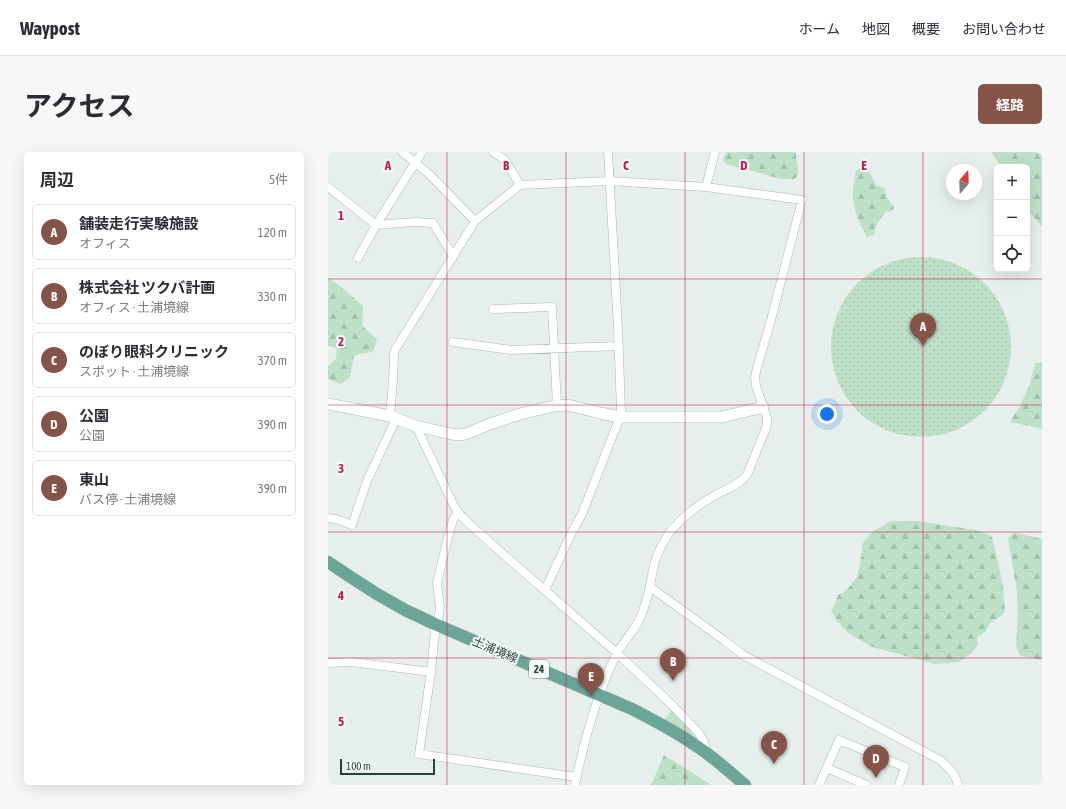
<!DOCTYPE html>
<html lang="ja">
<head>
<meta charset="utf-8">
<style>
  :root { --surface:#fff; --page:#f7f7f7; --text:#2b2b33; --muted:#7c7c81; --line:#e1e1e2; --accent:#855347 }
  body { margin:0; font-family:"Asap Condensed","Noto Sans JP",sans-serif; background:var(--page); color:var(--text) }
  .controls { position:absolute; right:12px; top:12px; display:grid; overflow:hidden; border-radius:6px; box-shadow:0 4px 16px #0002 }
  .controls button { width:36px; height:36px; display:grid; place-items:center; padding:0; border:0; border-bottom:1px solid var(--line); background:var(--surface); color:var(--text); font:20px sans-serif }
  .compass { position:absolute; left:618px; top:12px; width:36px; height:36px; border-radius:50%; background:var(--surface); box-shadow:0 4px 16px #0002; rotate:19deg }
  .scale { position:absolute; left:12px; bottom:10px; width:95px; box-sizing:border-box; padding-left:4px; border:2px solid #24423a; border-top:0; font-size:11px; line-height:14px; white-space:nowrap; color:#24423a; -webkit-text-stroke:3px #f7fbf9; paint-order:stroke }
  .you { position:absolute; left:499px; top:262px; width:14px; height:14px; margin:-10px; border:3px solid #fff; border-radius:50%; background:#1a73e8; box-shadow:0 0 0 6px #1a73e833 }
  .badge { display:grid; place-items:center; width:26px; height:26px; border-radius:50%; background:var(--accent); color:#fff; font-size:13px; font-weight:700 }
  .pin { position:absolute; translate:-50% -33px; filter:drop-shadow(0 1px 2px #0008) }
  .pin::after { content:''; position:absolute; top:21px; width:14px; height:12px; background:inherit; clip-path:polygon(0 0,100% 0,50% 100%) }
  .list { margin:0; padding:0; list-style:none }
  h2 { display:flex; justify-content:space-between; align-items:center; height:52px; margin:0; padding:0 16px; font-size:17px }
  h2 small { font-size:13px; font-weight:400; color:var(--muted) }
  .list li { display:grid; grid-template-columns:26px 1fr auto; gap:12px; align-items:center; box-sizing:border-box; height:56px; margin:0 8px 8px; padding:0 8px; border:1px solid var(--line); border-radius:6px }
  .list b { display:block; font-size:15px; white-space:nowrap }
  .list p { margin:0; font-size:13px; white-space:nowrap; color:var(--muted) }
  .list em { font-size:13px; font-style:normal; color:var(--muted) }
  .icon { flex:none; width:22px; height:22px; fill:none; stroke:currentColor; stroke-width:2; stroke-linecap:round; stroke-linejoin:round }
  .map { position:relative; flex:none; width:714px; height:633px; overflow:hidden; border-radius:6px }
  header { display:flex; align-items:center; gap:24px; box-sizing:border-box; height:56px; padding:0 20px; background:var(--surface); border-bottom:1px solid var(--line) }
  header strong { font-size:19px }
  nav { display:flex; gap:22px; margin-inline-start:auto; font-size:14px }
  .intro { display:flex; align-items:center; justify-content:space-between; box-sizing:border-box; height:96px; padding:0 24px }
  h1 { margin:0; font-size:28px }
  .button { padding:10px 18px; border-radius:6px; background:var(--accent); color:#fff; font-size:14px; font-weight:700 }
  main { display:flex; gap:24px; padding:0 24px }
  aside { flex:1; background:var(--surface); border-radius:6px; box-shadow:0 4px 16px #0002 }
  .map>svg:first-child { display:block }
  .grass { fill:url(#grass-dots) }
  .forest { fill:url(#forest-firs) }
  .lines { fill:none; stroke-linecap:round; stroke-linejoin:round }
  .street-casing { stroke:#a8b8b2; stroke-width:9 }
  .secondary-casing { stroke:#a4bbb3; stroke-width:12 }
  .primary-casing { stroke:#c2cac8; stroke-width:13 }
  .street { stroke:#fff; stroke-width:8 }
  .secondary { stroke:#fff; stroke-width:11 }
  .primary { stroke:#6aa596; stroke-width:12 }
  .grid { fill:none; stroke:#c2185b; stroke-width:1; stroke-opacity:0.55 }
  .labels { text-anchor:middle; stroke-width:4; stroke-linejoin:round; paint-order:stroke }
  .shield { fill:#f7fbf9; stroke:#637a73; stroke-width:1 }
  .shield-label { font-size:11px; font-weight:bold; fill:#24423a }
  .street-label { font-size:12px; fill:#24423a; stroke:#f7fbf9 }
  .grid-label { font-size:13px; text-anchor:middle; font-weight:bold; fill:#c2185b; stroke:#f7fbf9; stroke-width:4; stroke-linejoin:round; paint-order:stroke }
</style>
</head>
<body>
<header>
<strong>Waypost</strong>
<nav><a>ホーム</a><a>地図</a><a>概要</a><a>お問い合わせ</a></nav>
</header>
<div class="intro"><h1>アクセス</h1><a class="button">経路</a></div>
<main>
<aside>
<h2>周辺<small>5件</small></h2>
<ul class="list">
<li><span class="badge">A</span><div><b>舗装走行実験施設</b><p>オフィス</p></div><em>120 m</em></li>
<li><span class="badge">B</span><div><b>株式会社 ツクバ計画</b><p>オフィス · 土浦境線</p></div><em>330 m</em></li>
<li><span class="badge">C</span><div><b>のぼり眼科クリニック</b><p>スポット · 土浦境線</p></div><em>370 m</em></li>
<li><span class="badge">D</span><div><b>公園</b><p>公園</p></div><em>390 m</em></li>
<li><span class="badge">E</span><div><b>東山</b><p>バス停 · 土浦境線</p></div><em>390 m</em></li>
</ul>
</aside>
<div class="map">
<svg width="714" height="633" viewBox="0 0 714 633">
  <defs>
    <pattern id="grass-dots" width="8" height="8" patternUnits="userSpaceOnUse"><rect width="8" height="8" fill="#bfe0c8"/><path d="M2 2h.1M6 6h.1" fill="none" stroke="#a4c1ad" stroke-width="1.8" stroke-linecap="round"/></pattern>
    <pattern id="forest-firs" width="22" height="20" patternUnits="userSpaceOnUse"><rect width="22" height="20" fill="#bfe0c8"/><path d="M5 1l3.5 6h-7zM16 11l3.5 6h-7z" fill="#a4c1ad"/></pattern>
  </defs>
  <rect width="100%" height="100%" fill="#e6efeb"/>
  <path class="grass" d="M503 195a90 90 0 1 1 180 0a90 90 0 1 1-180 0Z"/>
  <path class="forest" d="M 398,0 L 468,0 C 467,10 474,18 467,27 L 453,27 L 398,12 L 395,7 Z
    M 664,0 L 714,0 L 714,75 L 699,57 L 699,15 L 673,15 Z
    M 532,16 C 545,18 542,24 549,34 L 557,36 L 559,46 L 566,55 L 565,58 L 562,60 L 558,59 C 552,67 547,73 546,83 L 539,85 C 533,74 526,61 525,47 C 524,39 527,30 527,22 L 529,18 Z
    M 0,126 L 12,134 L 35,154 L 34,173 L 49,188 L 45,199 L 39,201 L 26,203 L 22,226 L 12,232 L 0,227 L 0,214 L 8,207 L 9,196 L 0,194 Z
    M 714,210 L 714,278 L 711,276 L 682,270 L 693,252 L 702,231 L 707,211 Z
    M 563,369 L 590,369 L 653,379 L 664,385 L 675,433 L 677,461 L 662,471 L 658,479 L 649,485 L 650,492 L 644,501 L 631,510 L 607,512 L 544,495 L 520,481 L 508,468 L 503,458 L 507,452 L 510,443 L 518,439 L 529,425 L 533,407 L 534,392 L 544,380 Z
    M 686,380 L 714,387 L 714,508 L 692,504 L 688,494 L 690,462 L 689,440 L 680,386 Z
    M 344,558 L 367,579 L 364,584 L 337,568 Z
    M 336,603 L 382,632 L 383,633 L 323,633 Z"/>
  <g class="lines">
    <defs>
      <path id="street" d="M 74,0 L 101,22 L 147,69
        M 165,0 L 177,8 L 192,33
        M 0,35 L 48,73 L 86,70 L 105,71 L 125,104
        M 378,35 L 387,0
        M 30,106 L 48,73 L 94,0
        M 165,157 L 224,155 L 229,253
        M 125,190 L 183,198 L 291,194
        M 62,264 L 65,229 L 66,203 L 67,198 L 147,69 L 192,33 L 282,29 L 378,35 L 474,48 L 443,168 L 429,216 L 427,225 L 428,234 L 439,266 L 439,271 L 438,276 L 419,323 C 411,333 398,337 386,344 C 371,352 352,367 342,380 C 337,387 332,396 329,404 C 325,413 324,424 322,434 C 320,443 317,453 314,462 C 308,478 295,489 288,503 C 268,544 256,589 247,633
        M 88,274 L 126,354 L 134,365 L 168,396 L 289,501 L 343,552 L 370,580 L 375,588 L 377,594 L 377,600
        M 130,360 L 125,368 L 119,389 L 109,431 L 112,455 L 111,463 L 107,479 L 103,520 L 91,602 L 248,625
        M 0,366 L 8,367 L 24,373 L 39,329 L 68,267
        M 322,435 L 397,489 L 415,503 L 612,608 C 620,615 628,622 630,633
        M 217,438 L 242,384 L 254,362 L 292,265 L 293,259 L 290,176 L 280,0
        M 0,511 L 24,510 L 103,520
        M 499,616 L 538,633
        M 491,633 L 511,588 L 577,615 L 571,633"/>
      <path id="secondary" d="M 0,252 L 62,264 L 88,274 L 128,283 L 138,282 L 162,272 L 192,262 L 226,254 L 240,253 L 272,261 L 292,265 L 394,265 L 435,255"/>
      <path id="primary" d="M 0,410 L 21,424 L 49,442 L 77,458 L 109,473 L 304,557 C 329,570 354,583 377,600 C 391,610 404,622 417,633"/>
    </defs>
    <use href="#street" class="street-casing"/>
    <use href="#secondary" class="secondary-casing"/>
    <use href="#primary" class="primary-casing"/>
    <use href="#street" class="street"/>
    <use href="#secondary" class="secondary"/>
    <use href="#primary" class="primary"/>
  </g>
  <path class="grid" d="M 119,0 L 119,633M 238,0 L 238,633M 357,0 L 357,633M 476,0 L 476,633M 595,0 L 595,633M 0,127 L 714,127M 0,253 L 714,253M 0,380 L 714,380M 0,506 L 714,506"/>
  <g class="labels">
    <rect class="shield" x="201" y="508" width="20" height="18" rx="3"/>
    <g class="shield-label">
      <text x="211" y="521">24</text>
    </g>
    <g class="street-label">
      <text transform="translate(167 498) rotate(23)" y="4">土浦境線</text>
    </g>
  </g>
  <g class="grid-label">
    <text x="60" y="18">A</text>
    <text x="178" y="18">B</text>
    <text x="298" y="18">C</text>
    <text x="416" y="18">D</text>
    <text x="536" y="18">E</text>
    <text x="13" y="68">1</text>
    <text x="13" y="194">2</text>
    <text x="13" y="321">3</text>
    <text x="13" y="448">4</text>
    <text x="13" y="574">5</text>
  </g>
</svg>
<div class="controls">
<button>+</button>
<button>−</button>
<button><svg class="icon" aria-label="locate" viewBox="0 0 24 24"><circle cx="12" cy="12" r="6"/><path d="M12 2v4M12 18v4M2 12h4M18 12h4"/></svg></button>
</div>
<svg class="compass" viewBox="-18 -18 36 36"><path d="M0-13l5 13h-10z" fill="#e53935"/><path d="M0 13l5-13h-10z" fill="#7c7c81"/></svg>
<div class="scale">100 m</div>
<div class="you"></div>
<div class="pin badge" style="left:595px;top:194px">A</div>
<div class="pin badge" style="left:345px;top:529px">B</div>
<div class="pin badge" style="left:446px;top:612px">C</div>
<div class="pin badge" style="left:548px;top:626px">D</div>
<div class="pin badge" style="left:263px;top:544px">E</div>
</div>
</main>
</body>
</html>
